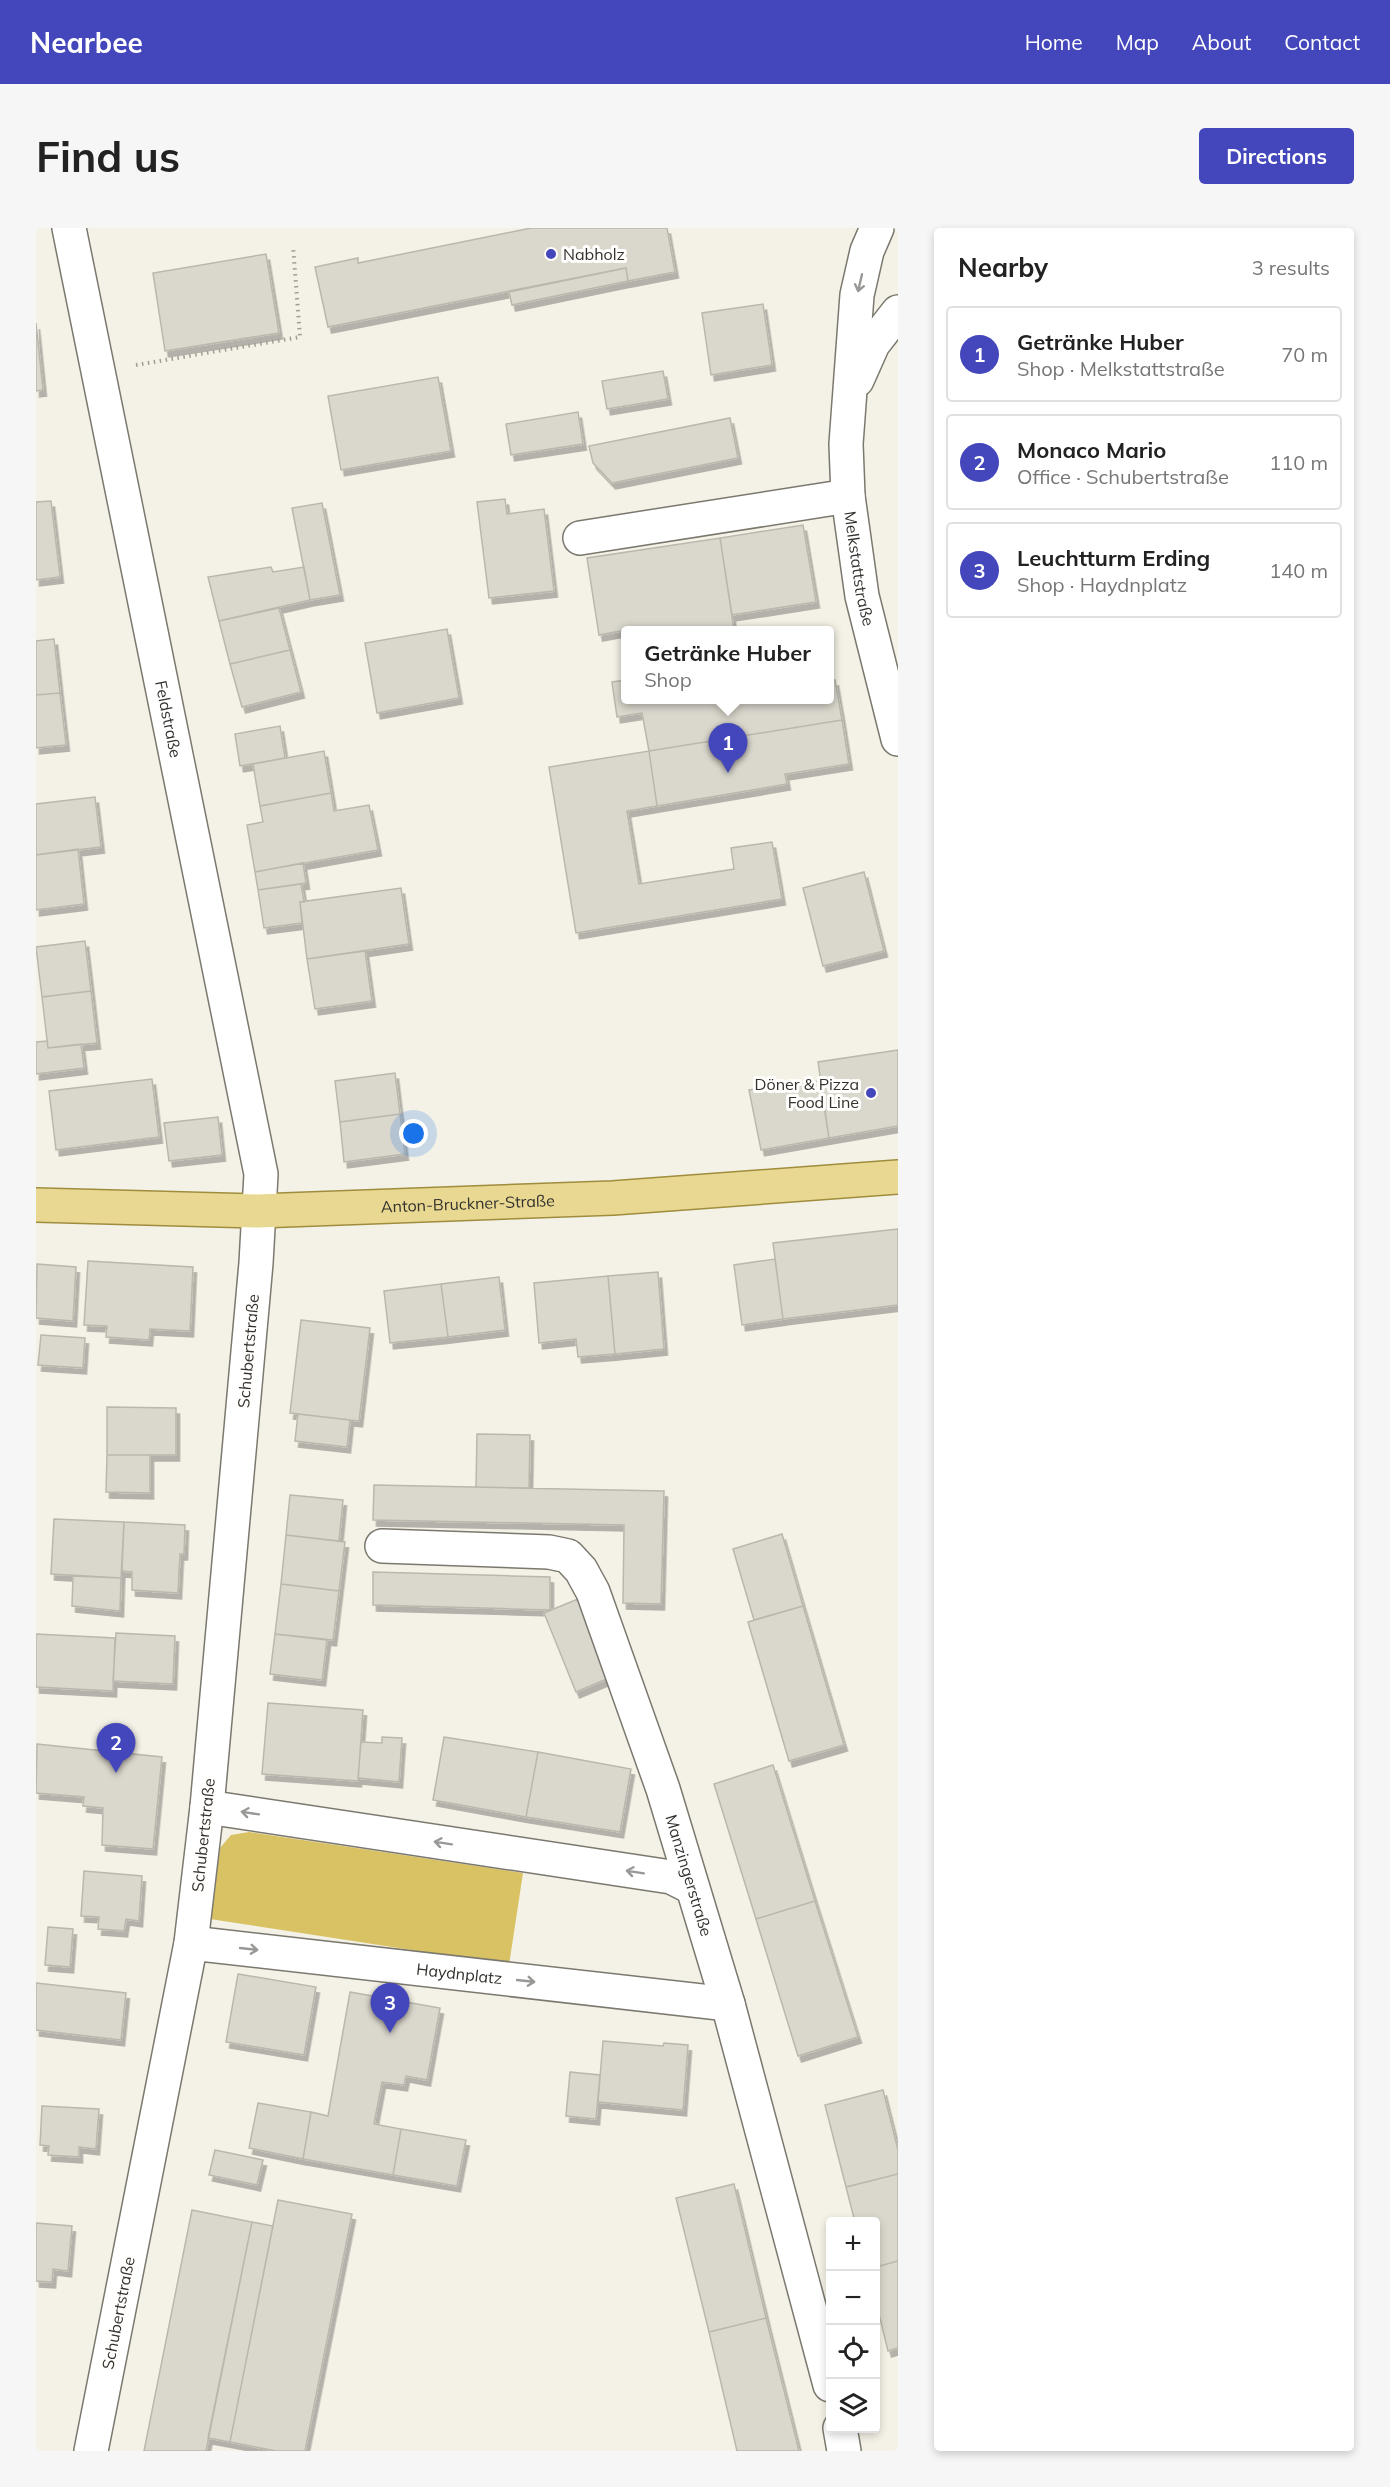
<!DOCTYPE html>
<html lang="en">
<head>
<meta charset="utf-8">
<style>
  :root { --surface:#fff; --page:#f6f6f6; --text:#222; --muted:#767676; --line:#e0e0e0; --accent:#4446bb }
  body { margin:0; font-family:Mulish,sans-serif; background:var(--page); color:var(--text) }
  .controls { position:absolute; right:18px; bottom:18px; display:grid; overflow:hidden; border-radius:6px; box-shadow:0 3px 9px #0003 }
  .controls button { width:54px; height:54px; display:grid; place-items:center; padding:0; border:0; border-bottom:2px solid var(--line); background:var(--surface); color:var(--text); font:30px sans-serif }
  .you { position:absolute; left:378px; top:906px; width:21px; height:21px; margin:-15px; border:4px solid #fff; border-radius:50%; background:#1a73e8; box-shadow:0 0 0 9px #1a73e833 }
  .badge { display:grid; place-items:center; width:39px; height:39px; border-radius:50%; background:var(--accent); color:#fff; font-size:20px; font-weight:700 }
  .pin { position:absolute; translate:-50% -50px; filter:drop-shadow(0 2px 3px #0008) }
  .pin::after { content:''; position:absolute; top:32px; width:21px; height:18px; background:inherit; clip-path:polygon(0 0,100% 0,50% 100%) }
  .popup { position:absolute; left:585px; top:398px; width:213px; height:78px; box-sizing:border-box; display:grid; place-content:center; border-radius:6px; background:var(--surface); filter:drop-shadow(0 2px 4px #0005); font-size:20px; white-space:nowrap; color:var(--muted) }
  .popup b { font-size:22px; color:var(--text) }
  .popup::after { content:''; position:absolute; left:50%; top:100%; margin-left:-12px; border:12px solid transparent; border-top-color:var(--surface) }
  .list { margin:0; padding:0; list-style:none }
  h2 { display:flex; justify-content:space-between; align-items:center; height:78px; margin:0; padding:0 24px; font-size:26px }
  h2 small { font-size:20px; font-weight:400; color:var(--muted) }
  .list li { display:grid; grid-template-columns:39px 1fr auto; gap:18px; align-items:center; box-sizing:border-box; height:96px; margin:0 12px 12px; padding:0 12px; border:2px solid var(--line); border-radius:6px }
  .list b { display:block; font-size:22px; white-space:nowrap }
  .list p { margin:0; font-size:20px; white-space:nowrap; color:var(--muted) }
  .list em { font-size:20px; font-style:normal; color:var(--muted) }
  .icon { flex:none; width:33px; height:33px; fill:none; stroke:currentColor; stroke-width:2; stroke-linecap:round; stroke-linejoin:round }
  .map { position:relative; flex:none; width:862px; height:2223px; overflow:hidden; border-radius:6px }
  header { display:flex; align-items:center; gap:36px; box-sizing:border-box; height:84px; padding:0 30px; background:var(--accent); color:#fff }
  header strong { font-size:28px }
  nav { display:flex; gap:33px; margin-inline-start:auto; font-size:21px }
  .intro { display:flex; align-items:center; justify-content:space-between; box-sizing:border-box; height:144px; padding:0 36px }
  h1 { margin:0; font-size:42px }
  .button { padding:15px 27px; border-radius:6px; background:var(--accent); color:#fff; font-size:21px; font-weight:700 }
  main { display:flex; gap:36px; padding:0 36px }
  aside { flex:1; background:var(--surface); border-radius:6px; box-shadow:0 3px 9px #0003 }
  .map>svg:first-child { display:block }
  .green { fill:#d9c263 }
  .building { fill:#dad7cd; stroke:#bab8ad; stroke-width:1.5; filter:url(#shadow) }
  .lines { fill:none; stroke-linecap:round; stroke-linejoin:round }
  .minor-casing { stroke:#7b786f; stroke-width:36 }
  .major-casing { stroke:#9f8d3e; stroke-width:36 }
  .path { stroke:#a09d95; stroke-width:4; stroke-dasharray:1.5 4.5; stroke-linecap:butt }
  .minor { stroke:#fff; stroke-width:33 }
  .major { stroke:#e8d891; stroke-width:33 }
  .oneway { stroke:#989896 }
  .poi-dot { fill:#4446bb; stroke:#fffefc; stroke-width:2 }
  .labels { text-anchor:middle; stroke-width:6; stroke-linejoin:round; paint-order:stroke }
  .poi-label { font-size:16px; fill:#32312d; stroke:#fffefc; text-anchor:start }
  .street-label { font-size:16px; fill:#32312d; stroke:#fffefc }
</style>
</head>
<body>
<header>
<strong>Nearbee</strong>
<nav><a>Home</a><a>Map</a><a>About</a><a>Contact</a></nav>
</header>
<div class="intro"><h1>Find us</h1><a class="button">Directions</a></div>
<main>
<div class="map">
<svg width="862" height="2223" viewBox="0 0 862 2223">
  <defs>
    <filter id="shadow"><feDropShadow dx="3.5" dy="6" stdDeviation="0" flood-color="#0004"/></filter>
  </defs>
  <rect width="100%" height="100%" fill="#f4f1e6"/>
  <path class="green" d="M 213,1604 L 487,1645 L 473,1737 L 174,1691 L 184,1620 L 195,1607 Z"/>
  <path class="building" d="M 495,0 L 631,0 L 639,44 L 592,53 L 590,40 L 292,99 L 279,39 L 322,30 L 322,35 Z
    M 230,26 L 243,105 L 129,123 L 117,45 Z
    M 590,40 L 592,53 L 476,77 L 473,64 Z
    M 727,76 L 736,137 L 675,147 L 666,85 Z
    M 0,95 L 7,162 L 0,163 Z
    M 627,143 L 632,171 L 571,181 L 566,153 Z
    M 402,149 L 415,223 L 305,242 L 292,168 Z
    M 542,184 L 547,216 L 475,227 L 470,196 Z
    M 694,190 L 702,230 L 576,255 L 557,235 L 553,218 Z
    M 469,271 L 471,286 L 508,281 L 518,363 L 453,370 L 441,274 Z
    M 15,273 L 24,349 L 0,352 L 0,274 Z
    M 286,275 L 304,367 L 274,372 L 256,280 Z
    M 767,297 L 780,374 L 696,387 L 684,310 Z
    M 684,310 L 698,402 L 590,402 L 563,407 L 551,330 Z
    M 235,339 L 237,344 L 268,339 L 274,372 L 183,393 L 172,349 Z
    M 243,380 L 254,422 L 194,436 L 183,393 Z
    M 411,401 L 423,470 L 341,485 L 329,415 Z
    M 18,411 L 24,465 L 0,467 L 0,413 Z
    M 254,422 L 265,464 L 206,479 L 194,436 Z
    M 590,452 L 590,472 L 794,472 L 794,452 L 799,452 L 806,492 L 613,523 L 606,485 L 581,489 L 576,454 Z
    M 24,465 L 30,517 L 0,520 L 0,467 Z
    M 806,492 L 813,536 L 749,546 L 751,556 L 621,578 L 613,523 Z
    M 244,498 L 249,530 L 204,538 L 199,506 Z
    M 288,523 L 295,565 L 224,578 L 217,536 Z
    M 613,523 L 621,578 L 591,583 L 603,656 L 698,641 L 695,620 L 736,614 L 746,671 L 540,705 L 513,539 Z
    M 295,565 L 298,583 L 333,577 L 342,622 L 219,644 L 211,597 L 227,594 L 224,578 Z
    M 59,569 L 65,619 L 0,627 L 0,576 Z
    M 42,621 L 48,676 L 0,682 L 0,627 Z
    M 267,635 L 270,655 L 222,662 L 219,644 Z
    M 828,644 L 848,723 L 787,738 L 767,660 Z
    M 265,656 L 268,674 L 264,674 L 266,695 L 228,700 L 222,662 Z
    M 365,660 L 373,716 L 271,731 L 264,674 Z
    M 49,713 L 55,763 L 6,769 L 0,719 Z
    M 329,723 L 336,773 L 279,781 L 271,731 Z
    M 55,763 L 61,815 L 12,820 L 6,769 Z
    M 11,813 L 12,820 L 45,816 L 48,840 L 0,846 L 0,814 Z
    M 862,822 L 862,898 L 793,910 L 782,834 Z
    M 359,845 L 364,886 L 304,894 L 299,853 Z
    M 116,851 L 123,909 L 20,922 L 13,863 Z
    M 784,853 L 793,910 L 725,922 L 713,862 Z
    M 364,886 L 369,926 L 308,934 L 304,894 Z
    M 182,889 L 186,927 L 133,933 L 128,895 Z
    M 862,1001 L 862,1077 L 747,1091 L 737,1015 Z
    M 739,1031 L 747,1091 L 706,1097 L 698,1037 Z
    M 52,1033 L 157,1039 L 154,1103 L 114,1101 L 113,1112 L 70,1109 L 71,1098 L 48,1097 Z
    M 1,1036 L 40,1039 L 37,1093 L 0,1090 Z
    M 622,1044 L 628,1121 L 579,1126 L 572,1048 Z
    M 572,1048 L 579,1126 L 542,1129 L 540,1111 L 503,1115 L 498,1055 Z
    M 463,1049 L 469,1102 L 412,1109 L 405,1056 Z
    M 405,1056 L 412,1109 L 354,1115 L 348,1063 Z
    M 265,1092 L 334,1100 L 323,1193 L 254,1185 Z
    M 5,1107 L 49,1110 L 47,1140 L 2,1137 Z
    M 71,1179 L 140,1180 L 140,1227 L 71,1227 Z
    M 262,1186 L 314,1192 L 311,1219 L 259,1213 Z
    M 441,1206 L 494,1207 L 493,1260 L 440,1259 Z
    M 71,1227 L 114,1227 L 114,1265 L 70,1264 Z
    M 338,1257 L 628,1263 L 625,1376 L 587,1375 L 588,1297 L 337,1292 Z
    M 254,1267 L 307,1272 L 303,1313 L 250,1307 Z
    M 18,1291 L 88,1294 L 85,1350 L 15,1346 Z
    M 88,1294 L 149,1297 L 148,1326 L 144,1326 L 142,1365 L 96,1362 L 96,1344 L 86,1343 Z
    M 746,1306 L 767,1378 L 718,1392 L 697,1321 Z
    M 250,1307 L 309,1314 L 303,1363 L 245,1356 Z
    M 337,1344 L 514,1349 L 514,1382 L 337,1377 Z
    M 37,1348 L 85,1350 L 84,1383 L 36,1378 Z
    M 245,1356 L 303,1363 L 297,1412 L 239,1406 Z
    M 542,1371 L 573,1450 L 540,1464 L 508,1385 Z
    M 767,1378 L 808,1517 L 753,1533 L 712,1394 Z
    M 80,1405 L 139,1408 L 137,1456 L 77,1453 Z
    M 0,1406 L 79,1410 L 77,1463 L 0,1459 Z
    M 239,1406 L 291,1412 L 286,1452 L 234,1446 Z
    M 232,1475 L 327,1482 L 322,1553 L 226,1546 Z
    M 346,1509 L 366,1510 L 363,1554 L 322,1550 L 325,1514 L 346,1515 Z
    M 408,1509 L 502,1524 L 490,1589 L 397,1572 Z
    M 1,1516 L 126,1529 L 117,1621 L 66,1617 L 67,1580 L 47,1578 L 48,1569 L 0,1565 Z
    M 502,1524 L 595,1541 L 584,1604 L 490,1589 Z
    M 737,1537 L 779,1673 L 720,1691 L 678,1556 Z
    M 48,1643 L 106,1648 L 103,1693 L 90,1691 L 88,1703 L 62,1701 L 63,1689 L 45,1688 Z
    M 779,1673 L 822,1809 L 762,1828 L 720,1691 Z
    M 12,1699 L 37,1701 L 34,1739 L 9,1737 Z
    M 202,1746 L 280,1759 L 268,1827 L 190,1814 Z
    M 0,1755 L 90,1765 L 85,1812 L 0,1802 Z
    M 314,1764 L 404,1780 L 391,1852 L 370,1848 L 368,1857 L 346,1854 L 338,1896 L 365,1901 L 357,1947 L 267,1931 L 275,1884 L 292,1888 Z
    M 567,1813 L 627,1818 L 628,1815 L 652,1817 L 647,1882 L 562,1874 Z
    M 534,1844 L 564,1847 L 560,1891 L 530,1888 Z
    M 847,1862 L 862,1922 L 862,1946 L 810,1959 L 789,1877 Z
    M 222,1875 L 275,1884 L 267,1931 L 213,1920 Z
    M 6,1878 L 63,1881 L 60,1921 L 43,1919 L 43,1929 L 12,1927 L 13,1918 L 4,1917 Z
    M 365,1901 L 430,1912 L 421,1958 L 357,1947 Z
    M 179,1922 L 227,1932 L 221,1957 L 173,1947 Z
    M 862,1946 L 862,2033 L 840,2039 L 840,1994 L 819,1994 L 810,1959 Z
    M 698,1956 L 730,2090 L 673,2104 L 640,1970 Z
    M 242,1972 L 316,1986 L 269,2223 L 240,2223 L 194,2214 Z
    M 156,1982 L 216,1994 L 170,2223 L 108,2223 Z
    M 216,1994 L 237,1998 L 194,2214 L 172,2210 Z
    M 0,1995 L 36,1998 L 32,2043 L 17,2041 L 16,2054 L 0,2053 Z
    M 862,2033 L 862,2120 L 852,2123 L 840,2074 L 840,2039 Z
    M 730,2090 L 763,2223 L 701,2223 L 673,2104 Z"/>
  <g class="lines">
    <defs>
      <g id="minor">
        <path id="s1" d="M 33,0 L 225,946 L 220,1035 L 171,1579 L 155,1715 L 55,2223"/>
        <path id="s2" d="M 841,0 L 831,23 L 821,67 L 810,216 L 812,268 L 826,368 L 862,511"/>
        <path d="M 821,152 L 837,116 L 862,84"/>
        <path d="M 544,310 L 812,268"/>
        <path id="s3" d="M 346,1318 L 513,1324 L 532,1328 L 545,1342 L 557,1364 L 627,1561 L 692,1776 L 794,2157"/>
        <path d="M 171,1579 L 635,1649 L 655,1659"/>
        <path id="s4" d="M 155,1715 L 692,1776"/>
        <path d="M 804,2200 L 808,2223"/>
      </g>
      <g id="major">
        <path id="s5" d="M 0,977 L 222,983 L 577,970 L 862,949"/>
      </g>
    </defs>
    <use href="#minor" class="minor-casing"/>
    <use href="#major" class="major-casing"/>
    <path class="path" d="M 100,137 L 264,109 L 257,18"/>
    <use href="#minor" class="minor"/>
    <use href="#major" class="major"/>
  </g>
  <defs><path id="oneway-shaft" d="M-6 0H5M1.5-3L5.5 0L1.5 3" fill="none" stroke-width="1.6" stroke-linecap="round" stroke-linejoin="round" transform="scale(1.5)"/></defs>
  <g class="oneway">
    <use href="#oneway-shaft" transform="translate(824 55) rotate(103)"/>
    <use href="#oneway-shaft" transform="translate(214 1585) rotate(-171)"/>
    <use href="#oneway-shaft" transform="translate(407 1615) rotate(-171)"/>
    <use href="#oneway-shaft" transform="translate(599 1644) rotate(-171)"/>
    <use href="#oneway-shaft" transform="translate(213 1721) rotate(6)"/>
    <use href="#oneway-shaft" transform="translate(490 1753) rotate(6)"/>
  </g>
  <g class="poi-dot">
    <circle cx="515" cy="26" r="6"/>
    <circle cx="835" cy="865" r="6"/>
  </g>
  <g class="labels">
    <g class="poi-label">
      <text x="527" y="32">Nabholz</text>
      <text x="823" y="862" text-anchor="end">Döner &amp; Pizza<tspan x="823" dy="18">Food Line</tspan></text>
    </g>
    <g class="street-label">
      <text dy="6" stroke="none"><textPath href="#s2" startOffset="345">Melkstattstraße</textPath></text>
      <text dy="6" stroke="none"><textPath href="#s1" startOffset="501">Feldstraße</textPath></text>
      <text dy="6" stroke="none"><textPath href="#s5" startOffset="432">Anton-Bruckner-Straße</textPath></text>
      <text transform="translate(212 1123) rotate(-85)" y="6">Schubertstraße</text>
      <text transform="translate(167 1607) rotate(-84)" y="6">Schubertstraße</text>
      <text dy="6" stroke="none"><textPath href="#s3" startOffset="530">Manzingerstraße</textPath></text>
      <text dy="6" stroke="none"><textPath href="#s4" startOffset="270">Haydnplatz</textPath></text>
      <text transform="translate(82 2085) rotate(-79)" y="6">Schubertstraße</text>
    </g>
  </g>
</svg>
<div class="controls">
<button>+</button>
<button>−</button>
<button><svg class="icon" aria-label="locate" viewBox="0 0 24 24"><circle cx="12" cy="12" r="6"/><path d="M12 2v4M12 18v4M2 12h4M18 12h4"/></svg></button>
<button><svg class="icon" aria-label="layers" viewBox="0 0 24 24"><path d="M12 4l9 5-9 5-9-5zM3 14l9 5 9-5"/></svg></button>
</div>
<div class="you"></div>
<div class="pin badge" style="left:692px;top:545px">1</div>
<div class="popup"><b>Getränke Huber</b>Shop</div>
<div class="pin badge" style="left:80px;top:1545px">2</div>
<div class="pin badge" style="left:354px;top:1805px">3</div>
</div>
<aside>
<h2>Nearby<small>3 results</small></h2>
<ul class="list">
<li><span class="badge">1</span><div><b>Getränke Huber</b><p>Shop · Melkstattstraße</p></div><em>70 m</em></li>
<li><span class="badge">2</span><div><b>Monaco Mario</b><p>Office · Schubertstraße</p></div><em>110 m</em></li>
<li><span class="badge">3</span><div><b>Leuchtturm Erding</b><p>Shop · Haydnplatz</p></div><em>140 m</em></li>
</ul>
</aside>
</main>
</body>
</html>
